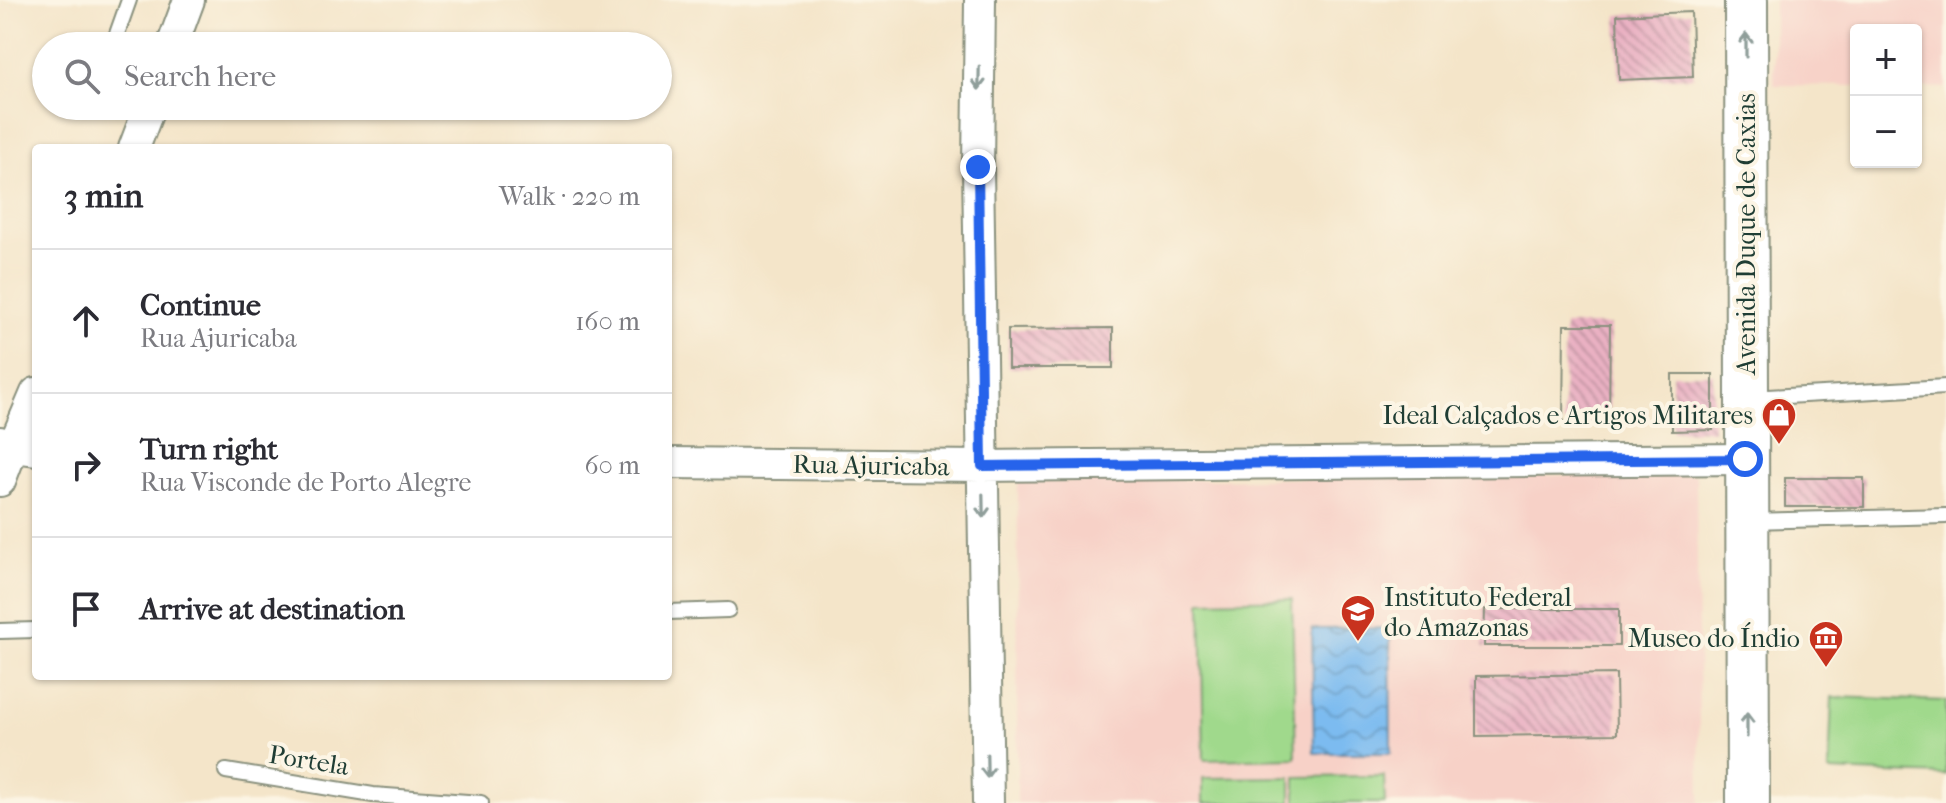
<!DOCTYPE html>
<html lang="en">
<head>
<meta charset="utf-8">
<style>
  :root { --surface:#fff; --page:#f2f2f3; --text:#2b2b33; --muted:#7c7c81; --line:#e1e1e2 }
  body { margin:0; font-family:"IM FELL French Canon",serif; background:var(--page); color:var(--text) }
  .controls { position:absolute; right:24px; top:24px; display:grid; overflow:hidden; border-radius:8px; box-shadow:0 2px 6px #0004 }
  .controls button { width:72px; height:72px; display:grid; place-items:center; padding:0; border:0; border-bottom:2px solid var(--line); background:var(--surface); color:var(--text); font:40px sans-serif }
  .stop { position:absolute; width:24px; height:24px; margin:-18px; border:6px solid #2563eb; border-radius:50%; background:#fff }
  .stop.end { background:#2563eb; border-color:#fff; box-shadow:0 2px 8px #0008 }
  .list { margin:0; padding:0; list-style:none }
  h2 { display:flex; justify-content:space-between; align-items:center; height:104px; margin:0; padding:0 32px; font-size:34px }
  h2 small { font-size:26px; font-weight:400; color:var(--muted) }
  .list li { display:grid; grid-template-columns:52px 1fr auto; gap:24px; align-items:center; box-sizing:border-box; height:144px; padding:0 32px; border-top:2px solid var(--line) }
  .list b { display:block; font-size:30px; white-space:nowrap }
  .list p { margin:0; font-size:26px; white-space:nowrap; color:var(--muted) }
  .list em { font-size:26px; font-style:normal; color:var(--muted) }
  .icon { flex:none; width:44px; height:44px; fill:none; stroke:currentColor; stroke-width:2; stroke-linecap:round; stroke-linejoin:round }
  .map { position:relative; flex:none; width:1946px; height:803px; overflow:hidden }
  .search { position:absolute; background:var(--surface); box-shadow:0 2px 6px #0004; left:32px; top:32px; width:640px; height:88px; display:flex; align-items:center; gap:20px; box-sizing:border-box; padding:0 28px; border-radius:44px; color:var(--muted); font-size:30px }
  .panel { position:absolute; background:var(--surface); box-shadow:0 2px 6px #0004; left:32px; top:144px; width:640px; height:536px; border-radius:8px }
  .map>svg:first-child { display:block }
  .built { fill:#f7d1c7 }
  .garden { fill:#a0d98c; stroke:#608b60; stroke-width:2 }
  .water { fill:url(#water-waves); stroke:#4e7c92; stroke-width:2 }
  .building { fill:url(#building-back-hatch) }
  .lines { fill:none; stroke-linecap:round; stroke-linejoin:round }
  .lane-casing { stroke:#8a917e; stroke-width:18 }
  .street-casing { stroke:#8a917e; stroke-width:34 }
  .secondary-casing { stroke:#8a917e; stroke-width:46 }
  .lane { stroke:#fff; stroke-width:14 }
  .street { stroke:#fff; stroke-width:30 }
  .secondary { stroke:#fff; stroke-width:42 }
  .oneway { stroke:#8f9e9a }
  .route { stroke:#2563eb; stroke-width:10 }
  .labels { text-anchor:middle; stroke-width:8; stroke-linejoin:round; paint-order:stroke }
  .street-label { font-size:26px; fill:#1f3d34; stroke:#fcf5e5 }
  .poi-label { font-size:26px; fill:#1f3d34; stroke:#fcf5e5; text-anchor:end }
</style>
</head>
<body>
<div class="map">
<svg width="1946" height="803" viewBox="0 0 1946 803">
  <defs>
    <pattern id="water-waves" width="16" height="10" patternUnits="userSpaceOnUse" patternTransform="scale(2)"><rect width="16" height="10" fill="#7cbbf0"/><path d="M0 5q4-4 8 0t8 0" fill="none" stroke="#6599c3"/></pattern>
    <pattern id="building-back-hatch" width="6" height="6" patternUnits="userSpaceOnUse" patternTransform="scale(2)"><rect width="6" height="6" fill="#eab1c3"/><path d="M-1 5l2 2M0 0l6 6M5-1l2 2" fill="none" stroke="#bd919f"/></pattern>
  </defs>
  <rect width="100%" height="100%" fill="#fcf5e5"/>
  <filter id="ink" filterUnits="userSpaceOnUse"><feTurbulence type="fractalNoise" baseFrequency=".0125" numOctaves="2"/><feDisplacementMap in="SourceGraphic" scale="16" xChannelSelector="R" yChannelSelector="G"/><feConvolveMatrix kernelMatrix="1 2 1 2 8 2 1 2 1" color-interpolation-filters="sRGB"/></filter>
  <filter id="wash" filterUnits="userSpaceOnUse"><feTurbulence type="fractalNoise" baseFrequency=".006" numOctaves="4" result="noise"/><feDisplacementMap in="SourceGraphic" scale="32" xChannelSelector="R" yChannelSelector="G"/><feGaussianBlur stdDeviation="1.8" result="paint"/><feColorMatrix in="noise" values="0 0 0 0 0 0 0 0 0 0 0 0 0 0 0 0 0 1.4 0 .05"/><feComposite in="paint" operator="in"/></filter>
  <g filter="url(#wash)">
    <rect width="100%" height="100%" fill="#f4e5c9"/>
    <path class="built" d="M 1774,0 L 1946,0 L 1946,88 L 1916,87 L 1916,30 L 1856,30 L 1856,86 L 1774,85 Z
      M 1696,474 L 1700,803 L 1017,803 L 1018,482 Z"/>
    <path class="garden" d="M 1292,599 L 1296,758 L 1204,760 L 1201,601 Z
      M 1832,697 L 1946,701 L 1946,775 L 1829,771 Z
      M 1384,776 L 1385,803 L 1296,803 L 1296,777 Z
      M 1291,777 L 1291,803 L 1203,803 L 1203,778 Z"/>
    <path class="water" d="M 1390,628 L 1391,753 L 1314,753 L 1312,629 Z"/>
    <g id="blocks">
      <path class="building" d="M 1691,12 L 1693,77 L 1619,80 L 1617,15 Z
        M 1564,325 L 1610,325 L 1609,423 L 1563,423 Z
        M 1113,328 L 1113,368 L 1008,368 L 1008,329 Z
        M 1672,374 L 1713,374 L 1713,430 L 1672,431 Z
        M 1785,478 L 1864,478 L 1864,507 L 1785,507 Z
        M 1485,609 L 1619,609 L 1619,646 L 1484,646 Z
        M 1616,674 L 1617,734 L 1476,736 L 1476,676 Z"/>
    </g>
  </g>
  <g filter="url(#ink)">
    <use href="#blocks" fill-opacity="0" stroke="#8a917e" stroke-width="2"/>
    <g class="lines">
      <defs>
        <path id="lane" d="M 116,46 L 113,45 L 129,0
          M 1750,398 L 1946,387
          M 1750,521 L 1946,516
          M 668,612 L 728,610
          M 0,631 L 36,630
          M 226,771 L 373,795 L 481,803"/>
        <path id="street" d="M 980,0 L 978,167 L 988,803
          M 172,46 L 189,0
          M 134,148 L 150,106
          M 36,393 L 13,447 L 36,450
          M 0,442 L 13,447 L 0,481
          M 668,463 L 982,466 L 1745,459"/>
        <path id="secondary" d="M 1746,0 L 1748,803"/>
      </defs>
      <use href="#lane" class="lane-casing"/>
      <use href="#street" class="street-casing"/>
      <use href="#secondary" class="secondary-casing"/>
      <use href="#lane" class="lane"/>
      <use href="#street" class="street"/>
      <use href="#secondary" class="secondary"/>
    </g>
    <defs><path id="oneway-shaft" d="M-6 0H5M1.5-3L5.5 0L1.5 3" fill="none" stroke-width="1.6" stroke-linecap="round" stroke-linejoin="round" transform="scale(2)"/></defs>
    <g class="oneway">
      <use href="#oneway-shaft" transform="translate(1746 45) rotate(-90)"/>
      <use href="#oneway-shaft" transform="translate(979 78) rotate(91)"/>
      <use href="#oneway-shaft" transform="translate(983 506) rotate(89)"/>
      <use href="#oneway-shaft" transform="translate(1747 725) rotate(-90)"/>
      <use href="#oneway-shaft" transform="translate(987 766) rotate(89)"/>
    </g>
  </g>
  <g class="lines" filter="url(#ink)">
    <path class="route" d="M 978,167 L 982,466 L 1745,459"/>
  </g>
  <defs>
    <symbol id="shop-pin" viewBox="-11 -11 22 30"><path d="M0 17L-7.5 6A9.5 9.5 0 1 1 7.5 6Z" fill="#c8321e" stroke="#fcf5e5"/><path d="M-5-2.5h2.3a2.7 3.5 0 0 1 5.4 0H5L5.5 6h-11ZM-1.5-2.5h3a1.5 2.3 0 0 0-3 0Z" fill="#fff"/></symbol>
    <symbol id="university-pin" viewBox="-11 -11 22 30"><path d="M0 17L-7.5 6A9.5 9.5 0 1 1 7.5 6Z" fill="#c8321e" stroke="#fcf5e5"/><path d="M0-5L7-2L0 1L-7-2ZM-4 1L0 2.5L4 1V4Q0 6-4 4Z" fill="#fff"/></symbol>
    <symbol id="museum-pin" viewBox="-11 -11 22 30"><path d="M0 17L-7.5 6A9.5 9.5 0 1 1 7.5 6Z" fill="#c8321e" stroke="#fcf5e5"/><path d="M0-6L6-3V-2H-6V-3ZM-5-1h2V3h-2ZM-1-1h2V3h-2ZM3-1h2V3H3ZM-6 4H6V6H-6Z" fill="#fff"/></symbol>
  </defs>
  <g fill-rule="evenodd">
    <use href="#shop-pin" x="1759" y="395" width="40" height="54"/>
    <use href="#university-pin" x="1338" y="592" width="40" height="54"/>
    <use href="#museum-pin" x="1806" y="618" width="40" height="54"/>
  </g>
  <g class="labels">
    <g class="street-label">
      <text transform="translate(1746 234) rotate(-90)" y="9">Avenida Duque de Caxias</text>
      <text transform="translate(871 465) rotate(1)" y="9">Rua Ajuricaba</text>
      <text transform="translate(309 760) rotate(9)" y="9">Portela</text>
    </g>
    <g class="poi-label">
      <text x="1753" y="424">Ideal Calçados e Artigos Militares</text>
      <text x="1384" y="606" text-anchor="start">Instituto Federal<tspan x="1384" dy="30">do Amazonas</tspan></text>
      <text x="1800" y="647">Museo do Índio</text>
    </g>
  </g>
</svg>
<div class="controls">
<button>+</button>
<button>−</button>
</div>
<div class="stop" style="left:1745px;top:459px"></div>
<div class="stop end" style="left:978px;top:167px"></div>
<div class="search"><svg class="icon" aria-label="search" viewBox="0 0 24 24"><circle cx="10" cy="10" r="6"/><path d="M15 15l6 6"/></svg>Search here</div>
<section class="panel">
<h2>3 min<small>Walk · 220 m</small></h2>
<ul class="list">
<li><svg class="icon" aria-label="ahead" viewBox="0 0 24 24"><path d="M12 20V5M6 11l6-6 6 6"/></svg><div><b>Continue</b><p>Rua Ajuricaba</p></div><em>160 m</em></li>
<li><svg class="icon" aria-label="right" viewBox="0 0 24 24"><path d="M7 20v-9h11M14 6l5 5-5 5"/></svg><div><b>Turn right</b><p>Rua Visconde de Porto Alegre</p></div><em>60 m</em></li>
<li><svg class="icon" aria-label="arrive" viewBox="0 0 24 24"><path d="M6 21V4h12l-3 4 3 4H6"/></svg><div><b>Arrive at destination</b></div></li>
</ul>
</section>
</div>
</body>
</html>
